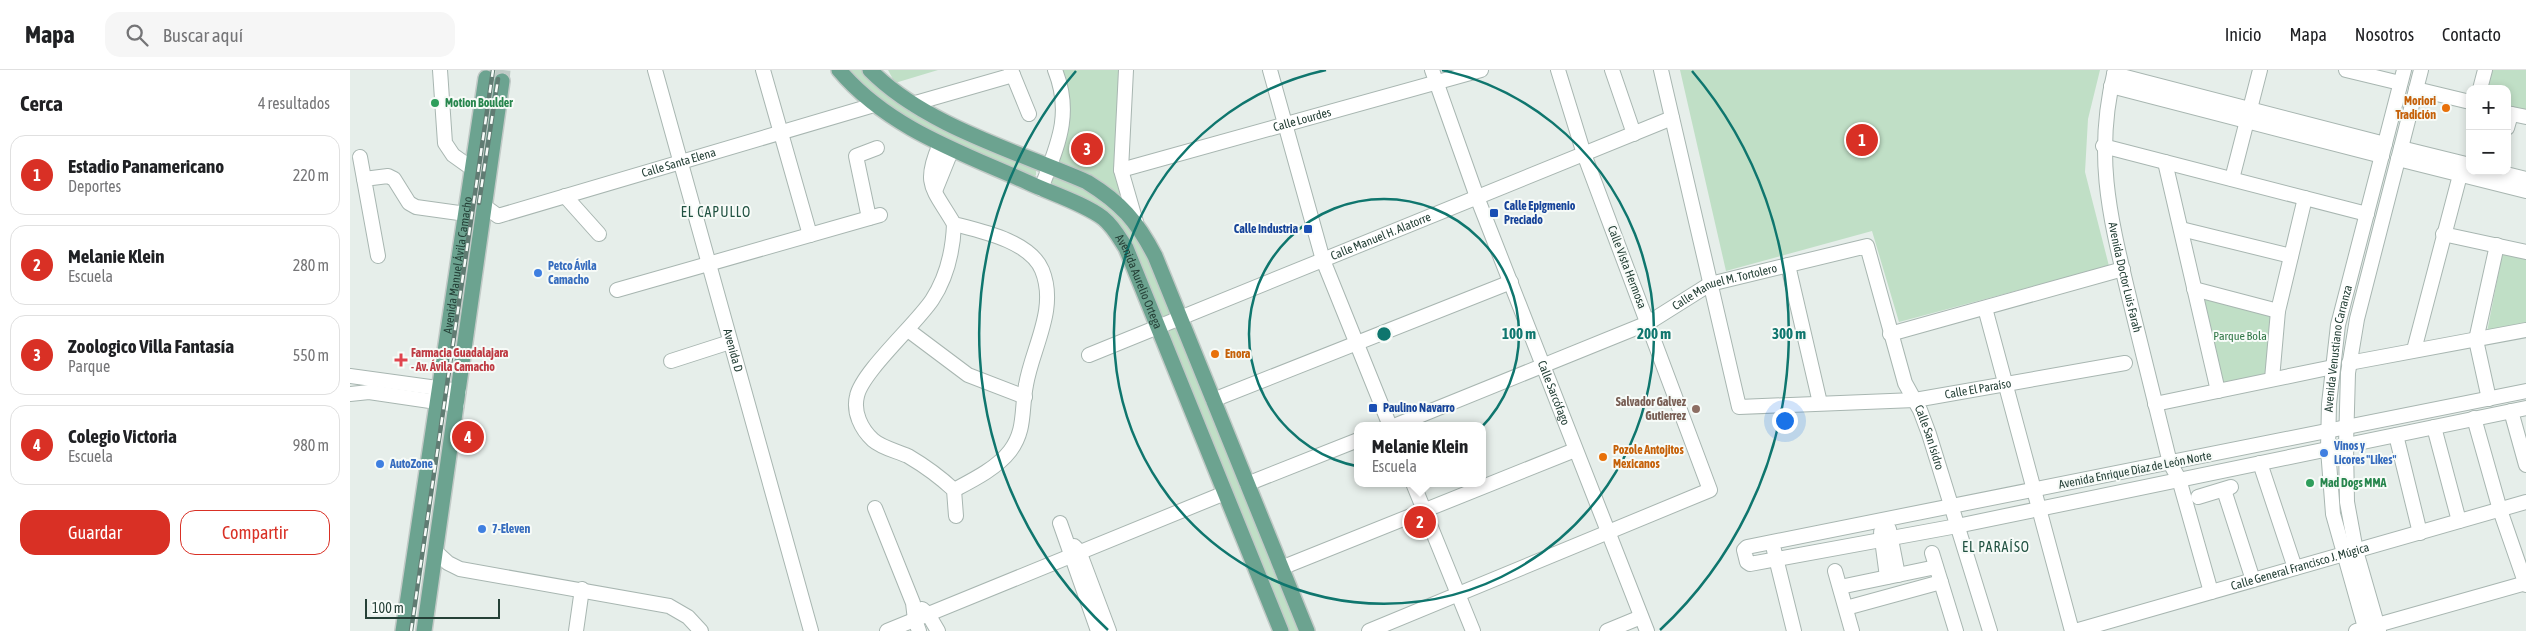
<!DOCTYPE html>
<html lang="es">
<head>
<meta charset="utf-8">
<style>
  :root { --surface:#fff; --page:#f6f6f6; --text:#202124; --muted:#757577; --line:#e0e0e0; --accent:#d93025 }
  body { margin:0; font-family:"Asap Condensed",sans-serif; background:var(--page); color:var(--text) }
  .controls { position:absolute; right:15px; top:15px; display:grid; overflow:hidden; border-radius:10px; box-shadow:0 2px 8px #0003 }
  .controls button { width:45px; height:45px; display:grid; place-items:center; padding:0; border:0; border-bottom:1px solid var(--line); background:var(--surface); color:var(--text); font:25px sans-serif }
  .scale { position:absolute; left:15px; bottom:12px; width:135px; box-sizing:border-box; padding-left:5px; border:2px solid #254037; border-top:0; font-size:14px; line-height:18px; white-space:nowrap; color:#254037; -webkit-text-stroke:4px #f7fbf8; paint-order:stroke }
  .you { position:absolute; left:1434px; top:350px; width:18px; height:18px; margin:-12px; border:4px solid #fff; border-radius:50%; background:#1a73e8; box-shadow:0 0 0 8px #1a73e833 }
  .badge { display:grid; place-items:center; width:32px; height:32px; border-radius:50%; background:var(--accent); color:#fff; font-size:16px; font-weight:700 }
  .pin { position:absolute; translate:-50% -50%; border:2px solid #fff; box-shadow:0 1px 5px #0006 }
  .popup { position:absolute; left:1004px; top:352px; width:132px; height:65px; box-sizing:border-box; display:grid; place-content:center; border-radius:10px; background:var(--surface); filter:drop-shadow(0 1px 4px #0005); font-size:16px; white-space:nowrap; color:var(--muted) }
  .popup b { font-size:19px; color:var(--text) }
  .popup::after { content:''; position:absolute; left:50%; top:100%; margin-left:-10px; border:10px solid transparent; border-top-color:var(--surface) }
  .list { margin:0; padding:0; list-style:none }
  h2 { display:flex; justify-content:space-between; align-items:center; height:65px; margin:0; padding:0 20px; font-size:21px }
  h2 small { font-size:16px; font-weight:400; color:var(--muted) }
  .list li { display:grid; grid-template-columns:32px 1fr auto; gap:15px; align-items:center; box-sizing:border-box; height:80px; margin:0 10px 10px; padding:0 10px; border:1px solid var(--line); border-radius:15px }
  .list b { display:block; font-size:19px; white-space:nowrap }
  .list p { margin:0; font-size:16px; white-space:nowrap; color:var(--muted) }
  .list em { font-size:16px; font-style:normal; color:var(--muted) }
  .actions { display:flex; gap:10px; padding:15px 20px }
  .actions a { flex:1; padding:11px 0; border:1px solid var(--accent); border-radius:15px; text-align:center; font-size:18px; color:var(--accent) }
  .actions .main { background:var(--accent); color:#fff }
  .icon { flex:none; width:28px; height:28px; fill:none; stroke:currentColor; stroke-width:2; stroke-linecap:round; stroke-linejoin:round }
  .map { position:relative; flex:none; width:2176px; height:561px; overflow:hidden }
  header { display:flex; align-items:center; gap:30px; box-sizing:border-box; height:70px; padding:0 25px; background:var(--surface); border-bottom:1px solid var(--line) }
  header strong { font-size:24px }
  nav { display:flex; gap:28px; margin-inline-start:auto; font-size:18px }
  .search { width:350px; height:45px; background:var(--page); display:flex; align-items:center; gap:12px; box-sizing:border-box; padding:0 18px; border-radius:15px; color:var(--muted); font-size:19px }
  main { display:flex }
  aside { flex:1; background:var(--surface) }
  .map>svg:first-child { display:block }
  .green { fill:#c0dfc6 }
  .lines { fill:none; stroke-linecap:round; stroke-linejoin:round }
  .major-tunnel { stroke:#bfcbc6; stroke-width:15; stroke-dasharray:15 8; stroke-linecap:butt }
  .minor-casing { stroke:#a8b6b1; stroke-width:16 }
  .major-casing { stroke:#c2cac7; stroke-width:18 }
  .minor { stroke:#fff; stroke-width:14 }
  .major { stroke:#6ca390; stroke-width:15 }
  .rail-casing { stroke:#607b72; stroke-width:4.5 }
  .rail { stroke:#f7fbf8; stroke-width:2.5; stroke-dasharray:8; stroke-linecap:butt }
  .ring { fill:none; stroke:#0f766e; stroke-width:2.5 }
  .leisure-dot { fill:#2e9e5b; stroke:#f7fbf8; stroke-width:2 }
  .food-dot { fill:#e8710a; stroke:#f7fbf8; stroke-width:2 }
  .transit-dot { fill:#1a4fb4; stroke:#f7fbf8; stroke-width:2 }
  .shop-dot { fill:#3f7fe0; stroke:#f7fbf8; stroke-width:2 }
  .health-dot { fill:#e0444e; stroke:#f7fbf8; stroke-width:2 }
  .education-dot { fill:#8d6e63; stroke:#f7fbf8; stroke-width:2 }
  .labels { text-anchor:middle; stroke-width:4; stroke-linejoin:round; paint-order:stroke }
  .food-label { font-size:12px; font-weight:bold; fill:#c56008; stroke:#f7fbf8; text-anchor:start }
  .leisure-label { font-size:12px; font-weight:bold; fill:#27864d; stroke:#f7fbf8; text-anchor:start }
  .street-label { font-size:12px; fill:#254037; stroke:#f7fbf8 }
  .transit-label { font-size:12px; font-weight:bold; fill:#164399; stroke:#f7fbf8; text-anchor:start }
  .shop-label { font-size:12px; font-weight:bold; fill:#366cbe; stroke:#f7fbf8; text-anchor:start }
  .park-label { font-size:12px; fill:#307746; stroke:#f7fbf8 }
  .health-label { font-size:12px; font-weight:bold; fill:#be3a42; stroke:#f7fbf8; text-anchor:start }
  .education-label { font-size:12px; font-weight:bold; fill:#785e54; stroke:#f7fbf8; text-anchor:end }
  .neighbourhood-label { font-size:14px; letter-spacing:1px; fill:#215242; stroke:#f7fbf8 }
  .centre { fill:#0f766e; stroke:#f7fbf8; stroke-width:2.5 }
  .ring-label { font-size:15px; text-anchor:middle; font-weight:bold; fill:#0f766e; stroke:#f7fbf8; stroke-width:4; stroke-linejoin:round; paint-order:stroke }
</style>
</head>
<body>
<header>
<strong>Mapa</strong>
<div class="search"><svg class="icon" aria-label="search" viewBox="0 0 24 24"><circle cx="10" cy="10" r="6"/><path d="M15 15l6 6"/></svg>Buscar aquí</div>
<nav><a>Inicio</a><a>Mapa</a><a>Nosotros</a><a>Contacto</a></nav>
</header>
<main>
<aside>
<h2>Cerca<small>4 resultados</small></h2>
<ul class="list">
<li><span class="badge">1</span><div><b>Estadio Panamericano</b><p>Deportes</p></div><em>220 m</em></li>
<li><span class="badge">2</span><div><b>Melanie Klein</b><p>Escuela</p></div><em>280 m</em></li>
<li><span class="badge">3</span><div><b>Zoologico Villa Fantasía</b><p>Parque</p></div><em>550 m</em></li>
<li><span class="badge">4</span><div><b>Colegio Victoria</b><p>Escuela</p></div><em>980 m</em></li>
</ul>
<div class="actions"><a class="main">Guardar</a><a>Compartir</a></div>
</aside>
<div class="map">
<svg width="2176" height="561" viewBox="0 0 2176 561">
  <rect width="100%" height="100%" fill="#e6eeea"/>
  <path class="green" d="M 492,0 L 516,0 L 686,95 L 686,105 L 681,111 L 552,51 Z
    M 538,0 L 588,0 L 545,13 Z
    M 709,0 L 770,0 C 765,49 763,89 777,137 L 705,94 Z
    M 1330,0 L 1750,0 L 1738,49 L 1735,102 L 1759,196 L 1549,252 L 1522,161 L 1376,201 Z
    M 2141,0 L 2176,0 L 2176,42 L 2157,37 L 2157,19 L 2136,19 Z
    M 700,102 L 737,117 L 787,159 L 822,245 L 813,249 L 759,153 L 693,119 Z
    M 2153,180 L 2176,185 L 2176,255 L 2137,262 Z
    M 1850,226 L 1922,243 L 1919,262 L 1918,307 L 1871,315 Z
    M 822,256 L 830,258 L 951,561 L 932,561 L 813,260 Z"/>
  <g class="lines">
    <path class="major-tunnel" d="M 152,11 L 153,0"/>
    <defs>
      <g id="minor">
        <path d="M 90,0 L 95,73 L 103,85 L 117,95"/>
        <path id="s1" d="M 305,0 L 461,561"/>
        <path d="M 413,0 L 460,165"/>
        <path d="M 661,0 L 679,44"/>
        <path d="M 776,0 L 771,100 L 786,152"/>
        <path d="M 920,0 L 973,190 L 1040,356"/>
        <path id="s2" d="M 1082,0 L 1127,127 L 1297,561"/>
        <path d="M 1262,0 L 1284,64"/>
        <path id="s3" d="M 1311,0 L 1389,337 L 1565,330 L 1775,293"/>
        <path id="s4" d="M 1765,0 C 1743,87 1761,151 1781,235 C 1794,288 1807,340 1820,393 L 1829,409 L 1861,522"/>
        <path d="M 1996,0 L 2050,13"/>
        <path d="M 1764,4 L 2035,74"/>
        <path d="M 1761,16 L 2032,86"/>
        <path d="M 2066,19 L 2120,32"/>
        <path d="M 2130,19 L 2135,0"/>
        <path d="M 562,34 L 663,5"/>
        <path d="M 2157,43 L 2176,47"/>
        <path d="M 2157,58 L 2161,44"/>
        <path d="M 590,74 C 572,115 583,118 604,154 C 631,161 680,171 692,200 C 708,239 682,278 676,315 C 671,339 676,360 660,381 C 647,398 623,410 604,420"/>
        <path d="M 1753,76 L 2017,144"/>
        <path d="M 2051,78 L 2120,95"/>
        <path d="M 10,87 L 14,109"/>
        <path d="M 2048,89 L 2176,121"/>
        <path d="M 1815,92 L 1868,321"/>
        <path id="s5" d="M 771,100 L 1131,0"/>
        <path d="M 2144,101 L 2176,109"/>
        <path d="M 1882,109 L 1910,0"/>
        <path d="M 691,119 C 707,76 723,45 705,0"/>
        <path d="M 585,121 L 602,79"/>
        <path d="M 215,126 L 249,164"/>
        <path id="s6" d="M 137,138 L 148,146 L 524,35"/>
        <path d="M 519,148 L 506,86 L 527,78"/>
        <path d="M 604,154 C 603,181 597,207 582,230 C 566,254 512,302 507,326 C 503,342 511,359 523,370 C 532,378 547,381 558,386 C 575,396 590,407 604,420 L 606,446"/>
        <path d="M 1831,159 L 1941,186"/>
        <path d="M 2093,164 L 2176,182"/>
        <path d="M 28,186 L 14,109 L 38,106 L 44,109 L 59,133 L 66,137 L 109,143"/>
        <path d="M 1438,195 L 1470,333"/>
        <path d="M 1844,219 L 1928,241"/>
        <path d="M 267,220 L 530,145"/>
        <path d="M 1635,238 L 1722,561"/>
        <path d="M 558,260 L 618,305 L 675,327"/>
        <path d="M 1540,264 L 1773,199"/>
        <path d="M 2064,280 L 2110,105"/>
        <path id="s7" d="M 739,285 L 1322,48"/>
        <path d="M 321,291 L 380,272"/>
        <path d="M 1999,293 L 2176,260"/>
        <path d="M 0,306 L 109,321"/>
        <path d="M 1922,309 L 1928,241 L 1955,128"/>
        <path d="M 2176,321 L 1397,477 L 1394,480 L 1397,492 L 1400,494 L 1607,456 L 2176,338"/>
        <path d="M 0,324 L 19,322 L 107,335"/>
        <path d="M 2139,329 L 2126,270 L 2147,175"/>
        <path d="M 863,330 L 1161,212"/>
        <path d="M 1805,334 L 1983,297"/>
        <path d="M 2161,341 L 2176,395"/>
        <path d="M 2124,348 L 2150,440 L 2176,515"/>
        <path id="s8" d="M 1044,356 L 1298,253 L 1360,214 L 1517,176 L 1555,313 L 1570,340 L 1579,364 L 1640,561"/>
        <path d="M 2084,357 L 2109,451"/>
        <path d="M 2046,365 L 2070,463"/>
        <path d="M 1910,393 L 1945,498"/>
        <path d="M 1063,413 L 1123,561"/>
        <path d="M 897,414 L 1008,370"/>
        <path d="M 1874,420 L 1903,510"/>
        <path d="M 1848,427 L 1881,417"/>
        <path d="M 525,438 L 563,533 L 565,550 L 569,561"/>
        <path d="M 710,453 L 748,561"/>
        <path d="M 1539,459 L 1548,505"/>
        <path d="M 1531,462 L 1537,507"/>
        <path d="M 724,476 L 729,481 L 759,561"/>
        <path d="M 1424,480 L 1444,561"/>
        <path d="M 86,482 L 98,493 L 110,499 L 319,536 L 338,547 L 351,561"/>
        <path d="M 1582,483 L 1606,561"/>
        <path d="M 931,498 L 1225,380"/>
        <path d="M 1485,501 L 1502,561"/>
        <path d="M 1490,517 L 1586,497"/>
        <path d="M 1496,538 L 1591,512"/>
        <path d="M 572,539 L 578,544 L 588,561"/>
        <path d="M 226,561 L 232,519"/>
        <path d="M 537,561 L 875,423"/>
        <path d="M 1019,561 L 1360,420 L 1234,84 L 1208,0"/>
        <path d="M 1257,561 L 1291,547"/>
        <path id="s9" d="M 1725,561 L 2176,432"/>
        <path d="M 2006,561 L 2176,513"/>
        <path id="s10" d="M 2016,561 L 1983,444 L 1978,379 L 1979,334 L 1988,255 L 2054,0"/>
        <path d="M 2029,561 L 2006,481 L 1997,432 L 1996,375 L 1998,303 L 2007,249 L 2071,0"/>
      </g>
      <g id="major">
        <path id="s11" d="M 489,0 C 538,58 610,82 677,112 C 700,123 733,133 753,148 C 763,156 769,167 776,178 L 931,561"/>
        <path d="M 520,0 C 574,55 666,81 737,112 C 771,133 787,151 805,186 L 957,561"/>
        <path id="s12" d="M 53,561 L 136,8"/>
        <path d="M 74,561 L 152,11"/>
      </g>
    </defs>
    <use href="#minor" class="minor-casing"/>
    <use href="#major" class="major-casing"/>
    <use href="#minor" class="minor"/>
    <use href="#major" class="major"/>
    <defs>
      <path id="rail" d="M 129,133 L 148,9
        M 61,561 L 143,0"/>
    </defs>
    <use href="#rail" class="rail-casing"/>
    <use href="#rail" class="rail"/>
  </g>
  <g class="ring">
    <circle cx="1034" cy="264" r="135"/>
    <path d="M1092 0A270 270 0 1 1 976 0"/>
    <path d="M758 560A405 405 0 0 1 726 1M1342 1A405 405 0 0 1 1310 560"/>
  </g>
  <g class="leisure-dot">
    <circle cx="85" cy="33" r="5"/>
    <circle cx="1960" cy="413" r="5"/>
  </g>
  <g class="food-dot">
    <circle cx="2096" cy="38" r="5"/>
    <circle cx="865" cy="284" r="5"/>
    <circle cx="1253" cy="387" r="5"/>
  </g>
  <g class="transit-dot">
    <rect x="1139" y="138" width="10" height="10" rx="2.5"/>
    <rect x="953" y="154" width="10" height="10" rx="2.5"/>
    <rect x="1018" y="333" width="10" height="10" rx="2.5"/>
  </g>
  <g class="shop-dot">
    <circle cx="188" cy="203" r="5"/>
    <circle cx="1974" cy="383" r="5"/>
    <circle cx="30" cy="394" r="5"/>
    <circle cx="132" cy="459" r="5"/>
  </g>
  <path class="health-dot" d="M48.5 282.5h5v5h5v5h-5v5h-5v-5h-5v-5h5z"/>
  <circle class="education-dot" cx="1346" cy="339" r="5"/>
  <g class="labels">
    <g class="food-label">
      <text x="2086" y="35" text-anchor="end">Moriori<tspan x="2086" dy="14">Tradición</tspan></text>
      <text x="875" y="288">Enora</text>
      <text x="1263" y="384">Pozole Antojitos<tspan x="1263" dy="14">Mexicanos</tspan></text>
    </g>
    <g class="leisure-label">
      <text x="95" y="37">Motion Boulder</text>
      <text x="1970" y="417">Mad Dogs MMA</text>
    </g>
    <g class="street-label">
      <text dy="4" stroke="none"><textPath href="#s5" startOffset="188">Calle Lourdes</textPath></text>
      <text dy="4" stroke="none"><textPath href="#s6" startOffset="202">Calle Santa Elena</textPath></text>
      <text dy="4" stroke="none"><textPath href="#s7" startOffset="315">Calle Manuel H. Alatorre</textPath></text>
      <text dy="4" stroke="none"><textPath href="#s12" startOffset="370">Avenida Manuel Ávila Camacho</textPath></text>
      <text transform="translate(1277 197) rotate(69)" y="4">Calle Vista Hermosa</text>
      <text dy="4" stroke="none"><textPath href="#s4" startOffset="210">Avenida Doctor Luis Farah</textPath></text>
      <text dy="4" stroke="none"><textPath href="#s11" startOffset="379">Avenida Aurelio Ortega</textPath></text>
      <text dy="4" stroke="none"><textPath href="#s8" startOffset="360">Calle Manuel M. Tortolero</textPath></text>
      <text dy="4" stroke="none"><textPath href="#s10" startOffset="288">Avenida Venustiano Carranza</textPath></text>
      <text dy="4" stroke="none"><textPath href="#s1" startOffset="291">Avenida D</textPath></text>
      <text dy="4" stroke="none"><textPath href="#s3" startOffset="586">Calle El Paraíso</textPath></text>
      <text dy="4" stroke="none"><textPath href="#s2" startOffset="345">Calle Sarcófago</textPath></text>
      <text dy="4" stroke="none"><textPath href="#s8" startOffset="711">Calle San Isidro</textPath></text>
      <text transform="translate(1785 400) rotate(-11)" y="4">Avenida Enrique Díaz de León Norte</text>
      <text dy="4" stroke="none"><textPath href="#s9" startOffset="234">Calle General Francisco J. Múgica</textPath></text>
    </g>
    <g class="transit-label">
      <text x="1154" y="140">Calle Epigmenio<tspan x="1154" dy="14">Preciado</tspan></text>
      <text x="948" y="163" text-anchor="end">Calle Industria</text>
      <text x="1033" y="342">Paulino Navarro</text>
    </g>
    <g class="shop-label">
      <text x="198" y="200">Petco Ávila<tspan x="198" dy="14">Camacho</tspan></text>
      <text x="1984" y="380">Vinos y<tspan x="1984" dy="14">Licores "Likes"</tspan></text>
      <text x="40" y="398">AutoZone</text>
      <text x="142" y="463">7-Eleven</text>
    </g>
    <g class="park-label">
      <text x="1890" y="270">Parque Bola</text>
    </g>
    <g class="health-label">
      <text x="61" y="287">Farmacia Guadalajara<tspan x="61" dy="14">- Av. Ávila Camacho</tspan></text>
    </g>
    <g class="education-label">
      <text x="1336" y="336">Salvador Galvez<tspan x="1336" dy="14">Gutierrez</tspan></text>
    </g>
    <g class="neighbourhood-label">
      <text x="366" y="147">EL CAPULLO</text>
      <text x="1646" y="482">EL PARAÍSO</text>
    </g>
  </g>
  <circle cx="1034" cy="264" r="8" class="centre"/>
  <g class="ring-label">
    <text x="1169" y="269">100 m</text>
    <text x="1304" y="269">200 m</text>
    <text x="1439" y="269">300 m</text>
  </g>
</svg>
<div class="controls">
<button>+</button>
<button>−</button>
</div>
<div class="scale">100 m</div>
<div class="you"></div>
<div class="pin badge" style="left:1512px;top:70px">1</div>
<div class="pin badge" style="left:1070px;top:452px">2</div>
<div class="popup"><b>Melanie Klein</b>Escuela</div>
<div class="pin badge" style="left:737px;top:79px">3</div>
<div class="pin badge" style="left:118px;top:367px">4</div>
</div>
</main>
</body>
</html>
